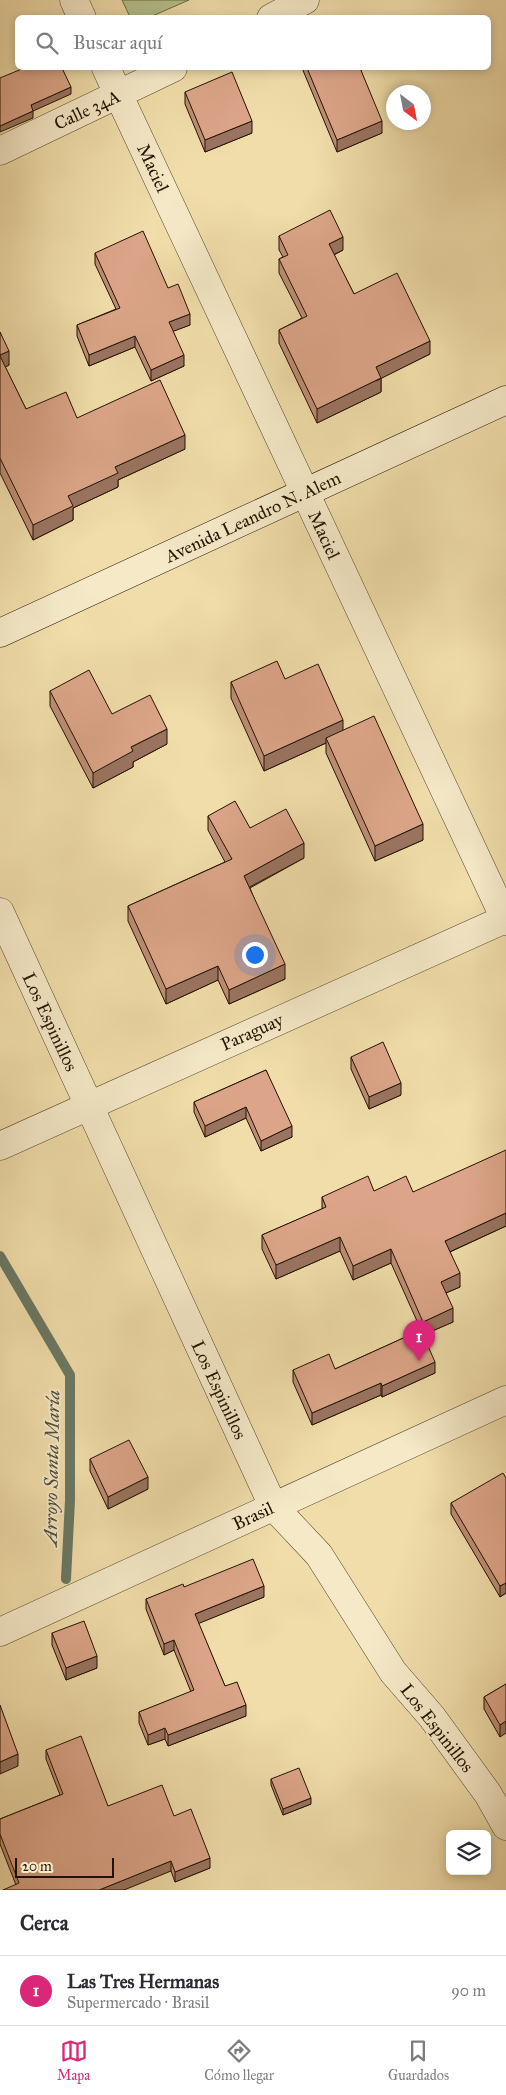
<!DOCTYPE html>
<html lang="es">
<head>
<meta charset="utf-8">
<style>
  :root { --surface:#fff; --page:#f2f2f3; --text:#2b2b33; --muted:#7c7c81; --line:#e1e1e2; --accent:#db2777 }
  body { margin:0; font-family:"IM FELL Great Primer",serif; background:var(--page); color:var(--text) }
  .controls { position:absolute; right:15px; bottom:15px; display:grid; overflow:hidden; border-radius:8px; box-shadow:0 2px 8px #0003 }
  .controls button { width:45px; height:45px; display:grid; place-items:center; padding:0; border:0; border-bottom:1px solid var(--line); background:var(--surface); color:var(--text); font:25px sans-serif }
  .compass { position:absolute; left:386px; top:85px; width:45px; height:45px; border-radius:50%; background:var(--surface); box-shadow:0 2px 8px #0003; rotate:148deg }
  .scale { position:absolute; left:15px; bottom:12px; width:99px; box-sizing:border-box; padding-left:5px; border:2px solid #221301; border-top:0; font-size:14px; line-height:18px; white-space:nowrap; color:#221301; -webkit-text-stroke:4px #f5e9c8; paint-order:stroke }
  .you { position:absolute; left:254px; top:954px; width:18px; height:18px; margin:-12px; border:4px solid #fff; border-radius:50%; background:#1a73e8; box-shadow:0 0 0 8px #1a73e833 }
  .badge { display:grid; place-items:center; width:32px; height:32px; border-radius:50%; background:var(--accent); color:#fff; font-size:16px; font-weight:700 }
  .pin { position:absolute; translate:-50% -41px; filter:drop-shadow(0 1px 2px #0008) }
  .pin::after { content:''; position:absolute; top:26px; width:18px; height:15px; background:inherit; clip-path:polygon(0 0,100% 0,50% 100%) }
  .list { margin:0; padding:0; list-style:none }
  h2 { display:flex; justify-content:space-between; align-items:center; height:65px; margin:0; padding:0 20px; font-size:21px }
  h2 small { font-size:16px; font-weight:400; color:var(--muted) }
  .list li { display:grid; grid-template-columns:32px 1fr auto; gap:15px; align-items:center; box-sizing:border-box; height:70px; padding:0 20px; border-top:1px solid var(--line) }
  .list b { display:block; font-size:19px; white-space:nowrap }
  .list p { margin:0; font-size:16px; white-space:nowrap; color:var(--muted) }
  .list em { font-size:16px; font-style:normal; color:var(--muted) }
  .icon { flex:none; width:28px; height:28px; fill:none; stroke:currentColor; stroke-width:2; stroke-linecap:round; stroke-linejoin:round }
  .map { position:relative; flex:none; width:506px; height:1890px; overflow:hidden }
  .search { position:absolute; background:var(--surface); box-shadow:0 2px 8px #0003; left:15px; right:15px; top:15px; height:55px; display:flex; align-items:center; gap:12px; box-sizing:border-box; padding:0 18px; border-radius:8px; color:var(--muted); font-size:19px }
  .sheet { height:135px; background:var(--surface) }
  nav { display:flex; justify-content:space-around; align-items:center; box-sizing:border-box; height:70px; border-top:1px solid var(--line); background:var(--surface); font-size:14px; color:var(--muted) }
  nav a { display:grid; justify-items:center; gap:2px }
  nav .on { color:var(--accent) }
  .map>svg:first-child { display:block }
  .green { fill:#b4c28c; stroke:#6b6a46 }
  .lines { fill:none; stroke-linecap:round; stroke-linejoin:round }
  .stream { stroke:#6a7864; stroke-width:10 }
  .minor-casing { stroke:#56462b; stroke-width:29 }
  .secondary-casing { stroke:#221301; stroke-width:29 }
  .minor { stroke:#f5e9c8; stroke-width:28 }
  .secondary { stroke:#f5e9c8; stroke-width:28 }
  .wall { fill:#bd8e76; stroke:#221301 }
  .shaded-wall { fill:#9a7460; stroke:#221301 }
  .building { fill:#dca589; stroke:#221301 }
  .labels { text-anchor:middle; stroke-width:4; stroke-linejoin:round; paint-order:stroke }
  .street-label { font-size:18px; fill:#221301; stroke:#f5e9c8 }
  .water-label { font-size:19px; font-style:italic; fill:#4c4e3b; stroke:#f5e9c8 }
</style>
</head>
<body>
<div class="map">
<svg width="506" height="1890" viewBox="0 0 506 1890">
  <rect width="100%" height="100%" fill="#f0ddaa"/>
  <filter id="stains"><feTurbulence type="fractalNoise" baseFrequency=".004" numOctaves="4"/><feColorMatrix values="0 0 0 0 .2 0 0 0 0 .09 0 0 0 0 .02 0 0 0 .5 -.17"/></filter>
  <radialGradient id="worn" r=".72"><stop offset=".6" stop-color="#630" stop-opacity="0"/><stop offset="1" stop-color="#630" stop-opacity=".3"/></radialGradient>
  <path class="green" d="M 122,0 L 189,0 L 150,17 L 130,17 Z"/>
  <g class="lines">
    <path class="stream" d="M 0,1256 L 70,1375 L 70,1500 L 66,1579"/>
    <defs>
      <path id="minor" d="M 74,0 L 82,18
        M 271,18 L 305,0
        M 106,68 L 506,921
        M 0,151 L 173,68
        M 0,912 L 273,1506 L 319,1555 L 393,1672 L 432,1717 L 488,1794 L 506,1826
        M 0,1146 L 505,919
        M 0,1632 L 506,1400"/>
      <path id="secondary" d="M 0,633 L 506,400"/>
    </defs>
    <use href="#minor" class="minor-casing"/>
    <use href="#secondary" class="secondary-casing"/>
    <use href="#minor" class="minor"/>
    <use href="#secondary" class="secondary"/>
  </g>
  <path class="wall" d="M 302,68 L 360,68 L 382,133 L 337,152 Z
    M 185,92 L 252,133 L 205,152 L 185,104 Z
    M 279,236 L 343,250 L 334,255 L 354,294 L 430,354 L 381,378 L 381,392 L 317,423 L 279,343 L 279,330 L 302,318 L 279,273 L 279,259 L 283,257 L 279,250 Z
    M 95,253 L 168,288 L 190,325 L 173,331 L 184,366 L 151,381 L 135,347 L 89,366 L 77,336 L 77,325 L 116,309 L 95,264 Z
    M 0,332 L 9,365 L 5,367 L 26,409 L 77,418 L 185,449 L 118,480 L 118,487 L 73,508 L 73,520 L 33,540 L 0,473 Z
    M 285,679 L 343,730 L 423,840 L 375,861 L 326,753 L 326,743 L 264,771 L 231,698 L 231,682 Z
    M 50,691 L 112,714 L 167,744 L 133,762 L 133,767 L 93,788 L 50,706 Z
    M 208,816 L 250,828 L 304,858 L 250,888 L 285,979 L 229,1004 L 218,980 L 166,1004 L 128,921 L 128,906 L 225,862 L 208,830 Z
    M 351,1057 L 401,1095 L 369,1109 L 351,1069 Z
    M 266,1070 L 292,1137 L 261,1151 L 246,1118 L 205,1137 L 194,1112 L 194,1102 Z
    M 374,1191 L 413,1192 L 506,1226 L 450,1252 L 460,1287 L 446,1293 L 453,1322 L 423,1335 L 435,1373 L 382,1397 L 381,1395 L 312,1425 L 293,1382 L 293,1370 L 335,1369 L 421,1330 L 391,1263 L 353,1280 L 340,1251 L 276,1279 L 262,1249 L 262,1235 L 322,1209 L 322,1197 Z
    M 90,1459 L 148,1489 L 108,1509 L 90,1471 Z
    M 506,1478 L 506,1593 L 500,1597 L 451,1514 L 451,1503 Z
    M 184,1587 L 264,1597 L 198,1623 L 225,1686 L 246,1716 L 168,1746 L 165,1739 L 148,1745 L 139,1723 L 139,1712 L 191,1692 L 174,1650 L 164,1655 L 146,1609 L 146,1599 Z
    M 52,1633 L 97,1668 L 66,1680 L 52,1645 Z
    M 506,1684 L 500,1737 L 484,1709 L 484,1697 Z
    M 46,1750 L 108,1806 L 174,1816 L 210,1868 L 175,1882 L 171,1871 L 16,1885 L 0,1844 L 0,1819 L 60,1795 L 46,1759 Z
    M 271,1779 L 311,1804 L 283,1815 L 271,1785 Z"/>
  <path class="shaded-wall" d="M 71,87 L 71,94 L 31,112 L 31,105 Z
    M 33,111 L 33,118 L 0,132 L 0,126 Z
    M 252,121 L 252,133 L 205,152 L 205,140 Z
    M 382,121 L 382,133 L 337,152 L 337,140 Z
    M 343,237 L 343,250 L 329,257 L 329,244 Z
    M 190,314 L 190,325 L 169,333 L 169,322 Z
    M 135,336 L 135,347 L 89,366 L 89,355 Z
    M 430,341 L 430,354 L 376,381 L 376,367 Z
    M 9,351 L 9,365 L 0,370 L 0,355 Z
    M 184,355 L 184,366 L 151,381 L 151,370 Z
    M 381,378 L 381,392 L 317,423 L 317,409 Z
    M 185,435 L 185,449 L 118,480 L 118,487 L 73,508 L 73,520 L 33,540 L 33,525 L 68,496 L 115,467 Z
    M 343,720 L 343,735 L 326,738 L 326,743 L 264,771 L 264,756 Z
    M 167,729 L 167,744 L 133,762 L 133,767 L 93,788 L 93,773 L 131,747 Z
    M 423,824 L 423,840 L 375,861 L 375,846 Z
    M 304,843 L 304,858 L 244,890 L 244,876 Z
    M 285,964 L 285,979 L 229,1004 L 229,990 Z
    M 218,966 L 218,980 L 166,1004 L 166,989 Z
    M 401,1083 L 401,1095 L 369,1109 L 369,1097 Z
    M 246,1107 L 246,1118 L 205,1137 L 205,1126 Z
    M 292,1126 L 292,1137 L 261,1151 L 261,1141 Z
    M 506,1213 L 506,1226 L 445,1254 L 445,1241 Z
    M 340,1237 L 340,1251 L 276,1279 L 276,1265 Z
    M 391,1249 L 391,1263 L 353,1280 L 353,1266 Z
    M 460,1273 L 460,1287 L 441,1295 L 441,1282 Z
    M 453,1308 L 453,1322 L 423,1335 L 423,1322 Z
    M 435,1362 L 435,1373 L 382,1397 L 382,1386 Z
    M 381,1383 L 381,1395 L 312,1425 L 312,1413 Z
    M 148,1477 L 148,1489 L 108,1509 L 108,1497 Z
    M 506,1583 L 506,1593 L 500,1597 L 500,1586 Z
    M 264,1586 L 264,1597 L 195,1625 L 195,1614 Z
    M 174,1640 L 174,1650 L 164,1655 L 164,1644 Z
    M 97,1656 L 97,1668 L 66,1680 L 66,1668 Z
    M 246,1705 L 246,1716 L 168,1746 L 168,1735 Z
    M 506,1721 L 506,1733 L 500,1737 L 500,1725 Z
    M 165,1728 L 165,1739 L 148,1745 L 148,1735 Z
    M 18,1754 L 18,1766 L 0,1774 L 0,1762 Z
    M 311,1798 L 311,1804 L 283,1815 L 283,1809 Z
    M 210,1858 L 210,1868 L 175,1882 L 175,1872 Z
    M 171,1861 L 171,1871 L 124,1890 L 99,1890 Z"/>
  <path class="building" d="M 24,68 L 62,68 L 71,87 L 31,105 L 33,111 L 0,126 L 0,78 Z
    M 307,68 L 360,68 L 382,121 L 337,140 Z
    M 232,72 L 252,121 L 205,140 L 185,92 Z
    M 330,210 L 343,237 L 329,244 L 354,294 L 397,273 L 430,341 L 376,367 L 381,378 L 317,409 L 279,330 L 307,316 L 279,259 L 288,255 L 279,236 Z
    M 143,231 L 168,288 L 178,284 L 190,314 L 169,322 L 184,355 L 151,370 L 135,336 L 89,355 L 77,325 L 120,308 L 95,253 Z
    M 0,332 L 9,351 L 0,355 Z
    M 0,356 L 26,409 L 66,392 L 77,418 L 160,380 L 185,435 L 115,467 L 118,473 L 68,496 L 73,506 L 33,525 L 0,458 Z
    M 277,661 L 285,679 L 318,664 L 343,720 L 264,756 L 231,682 Z
    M 89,670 L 112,714 L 150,695 L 167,729 L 131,747 L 133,751 L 93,773 L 50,691 Z
    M 374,716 L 423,824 L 375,846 L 326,738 Z
    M 235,801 L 250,828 L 286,809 L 304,843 L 244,876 L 285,964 L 229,990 L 218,966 L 166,989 L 128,906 L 232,859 L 208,816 Z
    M 383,1042 L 401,1083 L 369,1097 L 351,1057 Z
    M 266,1070 L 292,1126 L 261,1141 L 246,1107 L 205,1126 L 194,1102 Z
    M 506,1150 L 506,1213 L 445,1241 L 460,1273 L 441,1282 L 453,1308 L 423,1322 L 391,1249 L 353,1266 L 340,1237 L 276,1265 L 262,1235 L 326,1207 L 322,1197 L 368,1176 L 374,1191 L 406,1176 L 413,1192 Z
    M 421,1330 L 435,1362 L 382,1386 L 381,1383 L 312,1413 L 293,1370 L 329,1354 L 335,1369 Z
    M 129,1440 L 148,1477 L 108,1497 L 90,1459 Z
    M 503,1473 L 506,1478 L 506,1583 L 500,1586 L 451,1503 Z
    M 253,1559 L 264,1586 L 195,1614 L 225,1686 L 237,1682 L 246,1705 L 168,1735 L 165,1728 L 148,1735 L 139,1712 L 194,1690 L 174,1640 L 164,1644 L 146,1599 L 183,1584 L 184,1587 Z
    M 84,1621 L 97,1656 L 66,1668 L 52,1633 Z
    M 506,1684 L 506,1721 L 500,1725 L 484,1697 Z
    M 0,1705 L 18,1754 L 0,1762 Z
    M 81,1736 L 108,1806 L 162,1785 L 174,1816 L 191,1809 L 210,1858 L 175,1872 L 171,1861 L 99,1890 L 3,1890 L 19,1883 L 0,1834 L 0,1819 L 63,1794 L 46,1750 Z
    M 299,1768 L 311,1798 L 283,1809 L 271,1779 Z"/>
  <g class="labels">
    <g class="street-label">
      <text transform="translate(87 110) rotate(-25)" y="6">Calle 34A</text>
      <text transform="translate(153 168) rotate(65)" y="6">Maciel</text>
      <text transform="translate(253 517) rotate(-25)" y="6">Avenida Leandro N. Alem</text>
      <text transform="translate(324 535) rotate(65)" y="6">Maciel</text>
      <text transform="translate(50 1022) rotate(65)" y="6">Los Espinillos</text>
      <text transform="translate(252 1032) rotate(-24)" y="6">Paraguay</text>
      <text transform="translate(219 1390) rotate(65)" y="6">Los Espinillos</text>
      <text transform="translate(253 1516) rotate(-25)" y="6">Brasil</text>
      <text transform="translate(437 1728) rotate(52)" y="6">Los Espinillos</text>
    </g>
    <g class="water-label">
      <text transform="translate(51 1468) rotate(-89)" y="7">Arroyo Santa María</text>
    </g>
  </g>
  <rect width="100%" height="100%" filter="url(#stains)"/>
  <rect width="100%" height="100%" fill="url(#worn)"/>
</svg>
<div class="controls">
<button><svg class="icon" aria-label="layers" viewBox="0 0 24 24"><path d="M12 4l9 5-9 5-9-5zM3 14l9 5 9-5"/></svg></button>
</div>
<svg class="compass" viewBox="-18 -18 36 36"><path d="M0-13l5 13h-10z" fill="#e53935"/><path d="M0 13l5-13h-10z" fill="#7c7c81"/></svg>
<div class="scale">20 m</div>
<div class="you"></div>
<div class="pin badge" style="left:419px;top:1361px">1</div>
<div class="search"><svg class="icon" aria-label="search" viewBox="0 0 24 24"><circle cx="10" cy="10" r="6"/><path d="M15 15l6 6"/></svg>Buscar aquí</div>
</div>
<section class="sheet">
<h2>Cerca<small></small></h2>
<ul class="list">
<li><span class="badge">1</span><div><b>Las Tres Hermanas</b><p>Supermercado · Brasil</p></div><em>90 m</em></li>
</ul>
</section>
<nav>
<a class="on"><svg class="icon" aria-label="map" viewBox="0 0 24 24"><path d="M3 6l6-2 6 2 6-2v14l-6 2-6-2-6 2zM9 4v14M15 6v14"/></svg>Mapa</a>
<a><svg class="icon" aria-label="directions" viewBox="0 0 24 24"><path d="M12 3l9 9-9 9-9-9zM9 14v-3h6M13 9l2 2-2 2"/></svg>Cómo llegar</a>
<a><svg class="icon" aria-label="saved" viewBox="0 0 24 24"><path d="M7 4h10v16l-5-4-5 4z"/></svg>Guardados</a>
</nav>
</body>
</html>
